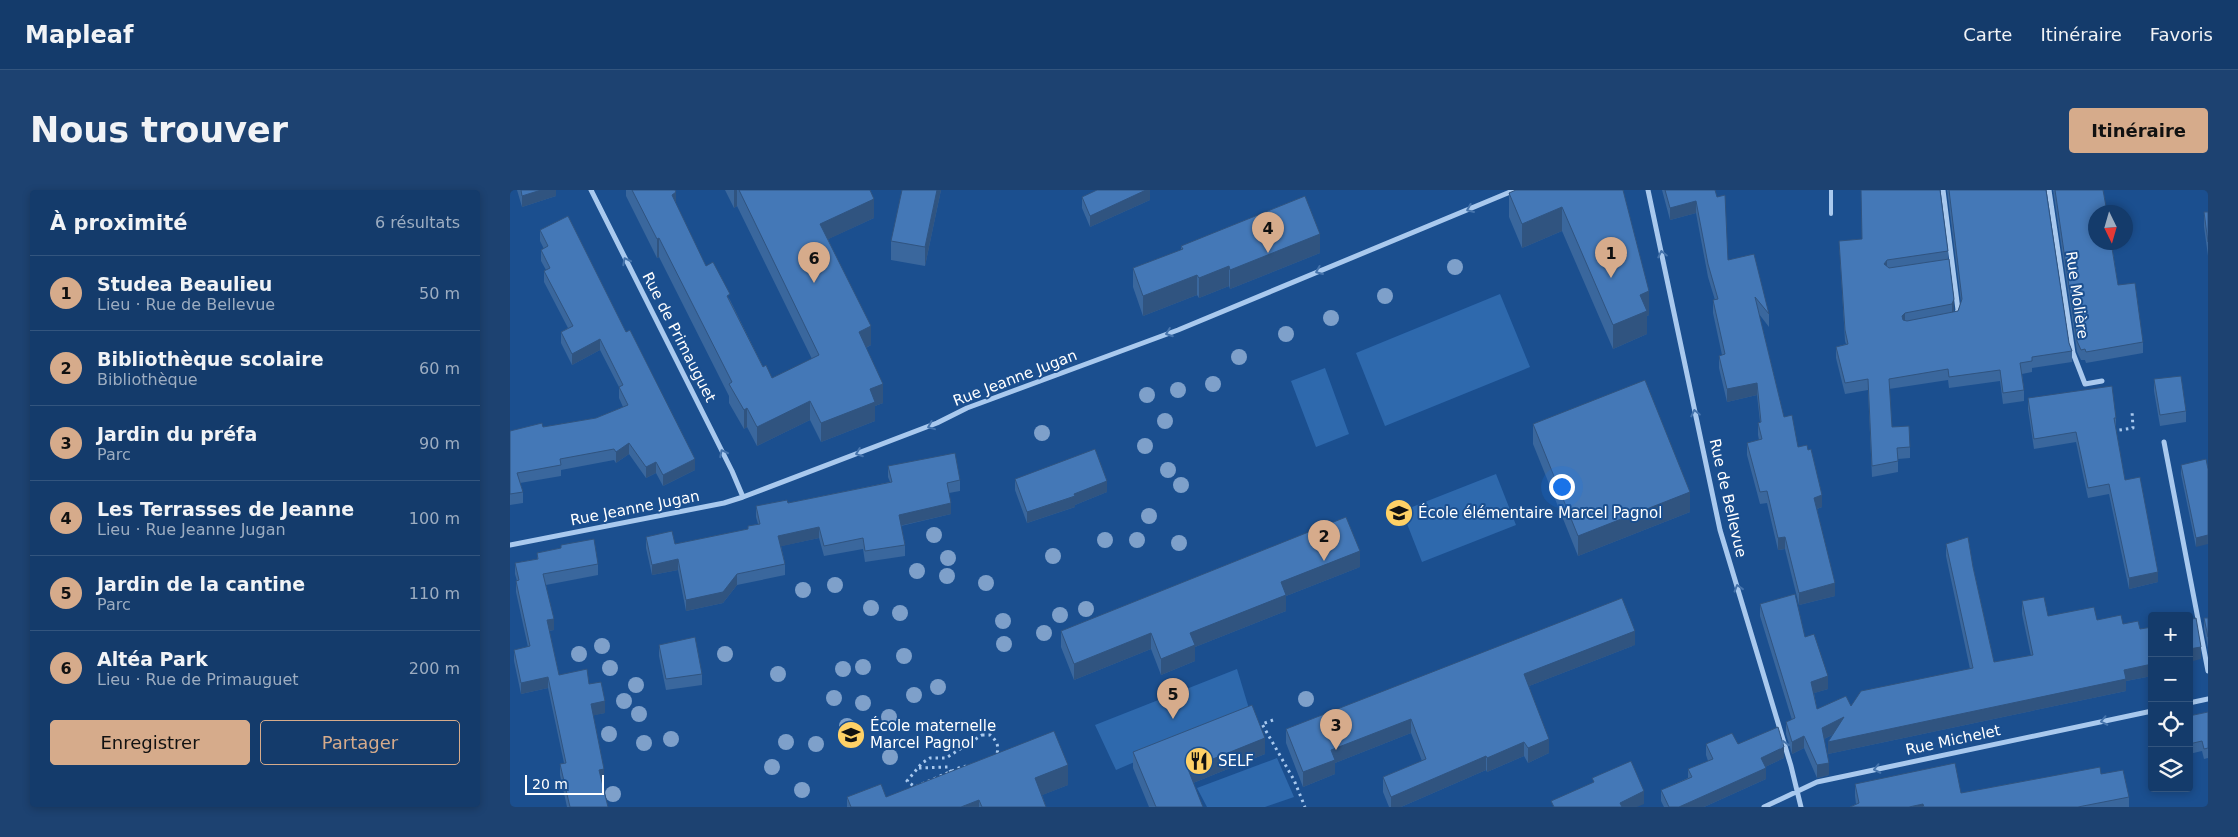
<!DOCTYPE html>
<html lang="fr">
<head>
<meta charset="utf-8">
<style>
  :root { --surface:#143b6b; --page:#1d4271; --text:#f1f3f6; --muted:#9dadc1; --line:#33557e; --accent:#d6ab8b }
  body { margin:0; font-family:"DejaVu Sans",sans-serif; background:var(--page); color:var(--text) }
  .controls { position:absolute; right:15px; bottom:15px; display:grid; overflow:hidden; border-radius:5px; box-shadow:0 2px 8px #0003 }
  .controls button { width:45px; height:45px; display:grid; place-items:center; padding:0; border:0; border-bottom:1px solid var(--line); background:var(--surface); color:var(--text); font:25px sans-serif }
  .compass { position:absolute; left:1578px; top:15px; width:45px; height:45px; border-radius:50%; background:var(--surface); box-shadow:0 2px 8px #0003; rotate:175deg }
  .scale { position:absolute; left:15px; bottom:12px; width:79px; box-sizing:border-box; padding-left:5px; border:2px solid #fff; border-top:0; font-size:14px; line-height:18px; white-space:nowrap; color:#fff; -webkit-text-stroke:4px #1b4f8f; paint-order:stroke }
  .you { position:absolute; left:1051px; top:296px; width:18px; height:18px; margin:-12px; border:4px solid #fff; border-radius:50%; background:#1a73e8; box-shadow:0 0 0 8px #1a73e833 }
  .badge { display:grid; place-items:center; width:32px; height:32px; border-radius:50%; background:var(--accent); color:#111; font-size:16px; font-weight:700 }
  .pin { position:absolute; translate:-50% -41px; filter:drop-shadow(0 1px 2px #0008) }
  .pin::after { content:''; position:absolute; top:26px; width:18px; height:15px; background:inherit; clip-path:polygon(0 0,100% 0,50% 100%) }
  .list { margin:0; padding:0; list-style:none }
  h2 { display:flex; justify-content:space-between; align-items:center; height:65px; margin:0; padding:0 20px; font-size:21px }
  h2 small { font-size:16px; font-weight:400; color:var(--muted) }
  .list li { display:grid; grid-template-columns:32px 1fr auto; gap:15px; align-items:center; box-sizing:border-box; height:75px; padding:0 20px; border-top:1px solid var(--line) }
  .list b { display:block; font-size:19px; white-space:nowrap }
  .list p { margin:0; font-size:16px; white-space:nowrap; color:var(--muted) }
  .list em { font-size:16px; font-style:normal; color:var(--muted) }
  .actions { display:flex; gap:10px; padding:15px 20px }
  .actions a { flex:1; padding:11px 0; border:1px solid var(--accent); border-radius:5px; text-align:center; font-size:18px; color:var(--accent) }
  .actions .main { background:var(--accent); color:#111 }
  .icon { flex:none; width:28px; height:28px; fill:none; stroke:currentColor; stroke-width:2; stroke-linecap:round; stroke-linejoin:round }
  .map { position:relative; flex:none; width:1698px; height:617px; overflow:hidden; border-radius:5px }
  header { display:flex; align-items:center; gap:30px; box-sizing:border-box; height:70px; padding:0 25px; background:var(--surface); border-bottom:1px solid var(--line) }
  header strong { font-size:24px }
  nav { display:flex; gap:28px; margin-inline-start:auto; font-size:18px }
  .intro { display:flex; align-items:center; justify-content:space-between; box-sizing:border-box; height:120px; padding:0 30px }
  h1 { margin:0; font-size:35px }
  .button { padding:12px 22px; border-radius:5px; background:var(--accent); color:#111; font-size:18px; font-weight:700 }
  main { display:flex; gap:30px; padding:0 30px }
  aside { flex:1; background:var(--surface); border-radius:5px; box-shadow:0 2px 8px #0003 }
  .map>svg:first-child { display:block }
  .green { fill:#2e69ad }
  .lines { fill:none; stroke-linecap:round; stroke-linejoin:round }
  .path { stroke:#a9c9ee; stroke-width:3; stroke-dasharray:2.5 4; stroke-linecap:butt }
  .service { stroke:#a9c9ee; stroke-width:4 }
  .minor { stroke:#a9c9ee; stroke-width:5 }
  .tree { fill:#7ea0ca }
  .wall { fill:#3a679d }
  .shaded-wall { fill:#305480 }
  .building { fill:#4478b7; stroke:#305480 }
  .oneway { stroke:#4674ac }
  .labels { text-anchor:middle; stroke-width:4; stroke-linejoin:round; paint-order:stroke }
  .street-label { font-size:15px; fill:#fff; stroke:#1b4f8f }
  .poi-label { font-size:15px; fill:#fff; stroke:#1b4f8f; text-anchor:start }
</style>
</head>
<body>
<header>
<strong>Mapleaf</strong>
<nav><a>Carte</a><a>Itinéraire</a><a>Favoris</a></nav>
</header>
<div class="intro"><h1>Nous trouver</h1><a class="button">Itinéraire</a></div>
<main>
<aside>
<h2>À proximité<small>6 résultats</small></h2>
<ul class="list">
<li><span class="badge">1</span><div><b>Studea Beaulieu</b><p>Lieu · Rue de Bellevue</p></div><em>50 m</em></li>
<li><span class="badge">2</span><div><b>Bibliothèque scolaire</b><p>Bibliothèque</p></div><em>60 m</em></li>
<li><span class="badge">3</span><div><b>Jardin du préfa</b><p>Parc</p></div><em>90 m</em></li>
<li><span class="badge">4</span><div><b>Les Terrasses de Jeanne</b><p>Lieu · Rue Jeanne Jugan</p></div><em>100 m</em></li>
<li><span class="badge">5</span><div><b>Jardin de la cantine</b><p>Parc</p></div><em>110 m</em></li>
<li><span class="badge">6</span><div><b>Altéa Park</b><p>Lieu · Rue de Primauguet</p></div><em>200 m</em></li>
</ul>
<div class="actions"><a class="main">Enregistrer</a><a>Partager</a></div>
</aside>
<div class="map">
<svg width="1698" height="617" viewBox="0 0 1698 617">
  <rect width="100%" height="100%" fill="#1b4f8f"/>
  <path class="green" d="M 990,104 L 1020,177 L 875,236 L 846,163 Z
    M 815,178 L 839,244 L 806,257 L 781,191 Z
    M 986,284 L 1006,335 L 912,372 L 892,321 Z
    M 727,479 L 740,522 L 606,580 L 585,535 Z
    M 767,568 L 784,607 L 755,617 L 697,617 L 687,598 Z"/>
  <g class="lines">
    <path class="path" d="M 1603,241 L 1623,238 L 1622,221
      M 763,530 L 752,534 L 784,590 L 795,617
      M 472,545 L 480,545 C 490,553 490,562 482,572 L 451,577 L 405,597 L 397,591 L 412,573 L 420,568 L 436,568 Z
      M 409,578 L 438,577 L 441,582"/>
    <path class="service" d="M 1321,0 L 1321,24"/>
    <path class="minor" d="M 81,0 L 222,281 L 233,307
      M 1138,0 L 1210,340 L 1281,576 L 1291,617
      M 1433,0 L 1448,120 L 1446,126
      M 1539,0 L 1563,163 L 1575,194 L 1592,191
      M 1654,252 L 1698,481
      M 0,355 L 214,313 L 233,307 L 427,233 L 457,218 L 668,140 L 1005,0
      M 1679,513 L 1698,509
      M 1254,617 L 1307,592 L 1642,521"/>
  </g>
  <g class="tree">
    <circle cx="945" cy="77" r="8"/>
    <circle cx="875" cy="106" r="8"/>
    <circle cx="821" cy="128" r="8"/>
    <circle cx="776" cy="144" r="8"/>
    <circle cx="729" cy="167" r="8"/>
    <circle cx="703" cy="194" r="8"/>
    <circle cx="668" cy="200" r="8"/>
    <circle cx="637" cy="205" r="8"/>
    <circle cx="655" cy="231" r="8"/>
    <circle cx="532" cy="243" r="8"/>
    <circle cx="635" cy="256" r="8"/>
    <circle cx="658" cy="280" r="8"/>
    <circle cx="671" cy="295" r="8"/>
    <circle cx="639" cy="326" r="8"/>
    <circle cx="424" cy="345" r="8"/>
    <circle cx="595" cy="350" r="8"/>
    <circle cx="627" cy="350" r="8"/>
    <circle cx="669" cy="353" r="8"/>
    <circle cx="543" cy="366" r="8"/>
    <circle cx="438" cy="368" r="8"/>
    <circle cx="407" cy="381" r="8"/>
    <circle cx="437" cy="386" r="8"/>
    <circle cx="476" cy="393" r="8"/>
    <circle cx="325" cy="395" r="8"/>
    <circle cx="293" cy="400" r="8"/>
    <circle cx="361" cy="418" r="8"/>
    <circle cx="576" cy="419" r="8"/>
    <circle cx="390" cy="423" r="8"/>
    <circle cx="550" cy="425" r="8"/>
    <circle cx="493" cy="431" r="8"/>
    <circle cx="534" cy="443" r="8"/>
    <circle cx="494" cy="454" r="8"/>
    <circle cx="92" cy="456" r="8"/>
    <circle cx="69" cy="464" r="8"/>
    <circle cx="215" cy="464" r="8"/>
    <circle cx="394" cy="466" r="8"/>
    <circle cx="353" cy="477" r="8"/>
    <circle cx="100" cy="478" r="8"/>
    <circle cx="333" cy="479" r="8"/>
    <circle cx="268" cy="484" r="8"/>
    <circle cx="126" cy="495" r="8"/>
    <circle cx="428" cy="497" r="8"/>
    <circle cx="404" cy="505" r="8"/>
    <circle cx="324" cy="508" r="8"/>
    <circle cx="796" cy="509" r="8"/>
    <circle cx="114" cy="511" r="8"/>
    <circle cx="353" cy="513" r="8"/>
    <circle cx="129" cy="524" r="8"/>
    <circle cx="379" cy="527" r="8"/>
    <circle cx="337" cy="536" r="8"/>
    <circle cx="99" cy="544" r="8"/>
    <circle cx="161" cy="549" r="8"/>
    <circle cx="276" cy="552" r="8"/>
    <circle cx="134" cy="553" r="8"/>
    <circle cx="306" cy="554" r="8"/>
    <circle cx="380" cy="567" r="8"/>
    <circle cx="262" cy="577" r="8"/>
    <circle cx="292" cy="600" r="8"/>
    <circle cx="103" cy="604" r="8"/>
  </g>
  <path class="wall" d="M 7,0 L 46,0 L 46,6 L 12,17 Z
    M 116,0 L 165,0 L 166,14 L 196,76 L 220,110 L 253,177 L 262,188 L 302,169 L 227,16 L 224,18 L 215,0 L 360,0 L 364,28 L 318,49 L 361,155 L 356,158 L 373,213 L 365,216 L 365,231 L 311,252 L 300,230 L 247,256 L 237,237 L 234,239 L 219,213 L 219,206 L 149,67 L 147,68 L 116,6 Z
    M 431,0 L 415,76 L 381,70 L 381,51 Z
    M 640,0 L 640,10 L 580,37 L 572,18 L 572,7 Z
    M 1113,0 L 1139,125 L 1137,126 L 1137,144 L 1103,159 L 1052,41 L 1012,58 L 999,27 L 999,3 Z
    M 1152,0 L 1205,0 L 1218,70 L 1259,124 L 1259,137 L 1249,124 L 1274,227 L 1288,257 L 1312,317 L 1307,319 L 1325,406 L 1289,415 L 1275,359 L 1268,360 L 1257,313 L 1250,314 L 1237,265 L 1237,253 L 1249,250 L 1248,245 L 1248,233 L 1250,232 L 1247,205 L 1217,212 L 1209,178 L 1209,166 L 1212,165 L 1203,123 L 1203,110 L 1205,110 L 1198,87 L 1186,23 L 1160,30 Z
    M 1437,0 L 1536,0 L 1559,153 L 1562,161 L 1562,172 L 1522,178 L 1522,182 L 1512,184 L 1514,200 L 1514,211 L 1493,214 L 1490,191 L 1439,198 L 1438,190 L 1379,199 L 1382,237 L 1400,257 L 1400,268 L 1388,269 L 1388,282 L 1362,287 L 1358,200 L 1335,204 L 1326,168 L 1326,157 L 1336,154 L 1335,151 L 1329,51 L 1352,49 L 1438,61 L 1438,69 L 1444,120 L 1443,122 L 1448,121 L 1451,112 Z
    M 1543,0 L 1593,0 L 1608,95 L 1633,152 L 1633,163 L 1576,173 L 1575,170 L 1571,170 L 1567,162 Z
    M 1694,22 L 1698,22 L 1698,66 L 1694,37 Z
    M 30,40 L 116,142 L 185,280 L 153,296 L 146,283 L 136,288 L 119,264 L 106,273 L 104,270 L 51,280 L 51,286 L 10,293 L 13,302 L 13,313 L 0,315 L 0,241 L 33,237 L 86,228 L 113,217 L 109,208 L 109,197 L 90,160 L 62,175 L 51,153 L 51,142 L 58,138 L 34,92 L 34,81 L 36,80 L 31,71 L 31,60 L 34,59 L 30,51 Z
    M 671,56 L 810,63 L 720,99 L 719,96 L 689,108 L 687,105 L 633,126 L 623,97 L 623,78 L 671,60 Z
    M 1644,189 L 1676,221 L 1676,232 L 1650,236 L 1644,201 Z
    M 1518,208 L 1606,228 L 1606,238 L 1605,238 L 1615,290 L 1648,392 L 1619,399 L 1599,304 L 1578,308 L 1566,252 L 1524,259 L 1518,219 Z
    M 1023,234 L 1180,322 L 1068,366 L 1023,254 Z
    M 1671,275 L 1698,279 L 1686,357 L 1671,284 Z
    M 378,276 L 450,290 L 450,301 L 439,303 L 441,324 L 391,336 L 395,355 L 395,366 L 355,372 L 353,359 L 314,366 L 309,348 L 271,356 L 275,374 L 275,385 L 227,395 L 213,413 L 176,421 L 168,380 L 142,385 L 136,358 L 136,347 L 165,354 L 238,339 L 238,336 L 248,334 L 246,327 L 246,316 L 278,313 L 380,292 L 378,287 Z
    M 505,289 L 597,302 L 565,315 L 565,317 L 517,333 L 505,300 Z
    M 1436,354 L 1463,377 L 1484,472 L 1521,466 L 1512,424 L 1512,411 L 1538,426 L 1587,430 L 1613,434 L 1630,439 L 1642,437 L 1642,486 L 1616,491 L 1616,501 L 1318,564 L 1322,545 L 1314,549 L 1319,585 L 1307,588 L 1294,558 L 1282,564 L 1276,544 L 1276,532 L 1282,530 L 1250,426 L 1250,414 L 1295,447 L 1318,499 L 1304,503 L 1307,519 L 1341,516 L 1460,479 L 1436,366 Z
    M 51,355 L 88,374 L 88,385 L 36,395 L 44,440 L 39,441 L 49,485 L 79,494 L 95,523 L 83,525 L 94,590 L 92,590 L 98,617 L 57,617 L 50,585 L 50,574 L 54,573 L 38,498 L 11,504 L 4,471 L 4,460 L 18,457 L 6,402 L 6,391 L 7,391 L 5,384 L 5,373 L 27,369 L 27,363 L 51,358 Z
    M 850,377 L 776,406 L 776,421 L 685,457 L 685,471 L 651,485 L 641,459 L 564,490 L 551,457 L 551,441 Z
    M 1694,428 L 1698,428 L 1698,458 L 1694,439 Z
    M 149,455 L 192,484 L 192,495 L 156,500 L 149,466 Z
    M 1125,455 L 1019,496 L 1039,563 L 1018,573 L 1014,566 L 977,582 L 976,580 L 891,617 L 879,617 L 873,602 L 873,587 L 912,571 L 901,543 L 825,573 L 825,584 L 793,597 L 776,553 L 776,539 Z
    M 1698,522 L 1698,568 L 1694,569 L 1692,561 L 1679,564 L 1679,526 Z
    M 1196,554 L 1228,554 L 1274,568 L 1255,577 L 1256,589 L 1194,617 L 1154,617 L 1151,611 L 1151,600 L 1178,588 L 1178,579 L 1198,571 L 1196,565 Z
    M 623,562 L 755,564 L 683,593 L 693,617 L 639,617 L 623,578 Z
    M 1591,584 L 1619,607 L 1619,617 L 1340,617 L 1346,614 L 1345,606 L 1345,594 L 1451,603 Z
    M 558,595 L 532,605 L 536,617 L 337,617 L 337,607 L 376,607 Z"/>
  <path class="shaded-wall" d="M 31,0 L 46,0 L 46,6 L 12,17 L 12,6 Z
    M 224,0 L 227,0 L 227,16 L 224,18 Z
    M 427,0 L 431,0 L 415,76 L 415,57 Z
    M 636,0 L 640,0 L 640,10 L 580,37 L 580,26 Z
    M 166,2 L 166,22 L 162,5 Z
    M 364,9 L 364,28 L 310,53 L 310,34 Z
    M 1186,11 L 1186,23 L 1160,30 L 1160,18 Z
    M 1052,17 L 1052,41 L 1012,58 L 1012,34 Z
    M 810,44 L 810,63 L 720,99 L 720,80 Z
    M 149,48 L 149,67 L 147,68 L 147,49 Z
    M 1377,70 L 1377,81 L 1374,74 Z
    M 719,76 L 719,96 L 689,108 L 689,88 Z
    M 687,85 L 687,105 L 633,126 L 633,106 Z
    M 1139,101 L 1139,125 L 1137,126 L 1137,144 L 1103,159 L 1103,135 L 1130,105 Z
    M 1444,109 L 1444,120 L 1442,125 L 1442,114 Z
    M 1395,123 L 1395,134 L 1392,126 Z
    M 361,136 L 361,155 L 349,161 L 349,142 Z
    M 90,149 L 90,160 L 62,175 L 62,164 Z
    M 1247,193 L 1247,205 L 1217,212 L 1217,199 Z
    M 373,194 L 373,213 L 365,216 L 365,231 L 311,252 L 311,233 L 360,199 Z
    M 300,211 L 300,230 L 247,256 L 247,237 Z
    M 237,218 L 237,237 L 234,239 L 234,220 Z
    M 119,253 L 119,264 L 106,273 L 106,262 Z
    M 185,269 L 185,280 L 153,296 L 153,285 Z
    M 146,272 L 146,283 L 136,288 L 136,277 Z
    M 597,291 L 597,302 L 565,315 L 565,317 L 517,333 L 517,322 Z
    M 1180,302 L 1180,322 L 1068,366 L 1068,346 Z
    M 1312,305 L 1312,317 L 1304,320 L 1304,308 Z
    M 441,313 L 441,324 L 389,336 L 389,325 Z
    M 309,337 L 309,348 L 268,357 L 268,346 Z
    M 1698,345 L 1698,354 L 1686,357 L 1686,348 Z
    M 1275,347 L 1275,359 L 1268,360 L 1268,348 Z
    M 850,361 L 850,377 L 776,406 L 776,421 L 685,457 L 685,471 L 651,485 L 651,469 L 680,443 L 771,392 Z
    M 168,369 L 168,380 L 142,385 L 142,375 Z
    M 1648,382 L 1648,392 L 1619,399 L 1619,388 Z
    M 227,384 L 227,395 L 213,413 L 176,421 L 176,410 Z
    M 1325,393 L 1325,406 L 1289,415 L 1289,403 Z
    M 44,429 L 44,440 L 37,441 L 37,430 Z
    M 1125,441 L 1125,455 L 1014,498 L 1014,484 Z
    M 641,443 L 641,459 L 564,490 L 564,474 Z
    M 1691,457 L 1691,469 L 1679,472 L 1679,459 Z
    M 1642,474 L 1642,486 L 1616,491 L 1616,501 L 1318,564 L 1318,552 L 1614,480 Z
    M 1318,486 L 1318,499 L 1301,504 L 1301,492 Z
    M 38,487 L 38,498 L 11,504 L 11,493 Z
    M 95,511 L 95,523 L 81,526 L 81,514 Z
    M 1334,527 L 1334,539 L 1312,550 L 1312,538 Z
    M 901,529 L 901,543 L 825,573 L 825,584 L 793,597 L 793,582 L 821,560 Z
    M 1294,546 L 1294,558 L 1282,564 L 1282,552 Z
    M 755,548 L 755,564 L 678,595 L 678,579 Z
    M 1039,549 L 1039,563 L 1018,573 L 1018,558 Z
    M 1014,552 L 1014,566 L 977,582 L 977,568 Z
    M 1274,557 L 1274,568 L 1251,579 L 1251,568 Z
    M 976,566 L 976,580 L 891,617 L 881,617 L 881,607 Z
    M 1319,573 L 1319,585 L 1307,588 L 1307,575 Z
    M 558,575 L 558,595 L 525,608 L 525,588 Z
    M 1256,578 L 1256,589 L 1194,617 L 1169,617 Z
    M 94,579 L 94,590 L 89,591 L 89,580 Z
    M 1134,601 L 1134,614 L 1127,617 L 1110,617 L 1110,613 Z
    M 469,610 L 469,617 L 451,617 Z
    M 1413,614 L 1413,617 L 1399,617 Z"/>
  <path class="building" d="M 11,0 L 31,0 L 12,6 Z
    M 122,0 L 165,0 L 166,2 L 162,5 L 196,76 L 203,72 L 220,104 L 217,106 L 253,177 L 256,175 L 262,188 L 309,165 L 229,0 L 360,0 L 364,9 L 310,34 L 361,136 L 349,142 L 373,194 L 360,199 L 365,212 L 311,233 L 300,211 L 247,237 L 237,218 L 234,220 L 219,194 L 222,192 L 149,48 L 147,49 Z
    M 392,0 L 427,0 L 415,57 L 381,51 Z
    M 587,0 L 636,0 L 580,26 L 572,7 Z
    M 1006,0 L 1113,0 L 1139,101 L 1130,105 L 1137,121 L 1103,135 L 1052,17 L 1012,34 L 999,3 Z
    M 1155,0 L 1205,0 L 1207,7 L 1215,5 L 1218,70 L 1244,64 L 1259,124 L 1245,107 L 1274,227 L 1282,225 L 1288,257 L 1297,255 L 1298,260 L 1301,259 L 1312,305 L 1304,308 L 1325,393 L 1289,403 L 1275,347 L 1268,348 L 1257,301 L 1250,302 L 1237,253 L 1252,249 L 1248,233 L 1251,232 L 1247,193 L 1217,199 L 1209,166 L 1215,164 L 1203,110 L 1208,109 L 1198,74 L 1186,11 L 1160,18 Z
    M 1351,0 L 1430,0 L 1438,61 L 1377,70 L 1374,74 L 1379,78 L 1439,69 L 1444,109 L 1442,114 L 1395,123 L 1392,126 L 1393,130 L 1397,131 L 1448,121 L 1452,109 L 1439,0 L 1536,0 L 1559,153 L 1562,161 L 1522,167 L 1522,171 L 1510,173 L 1514,200 L 1493,203 L 1490,180 L 1439,187 L 1438,179 L 1379,189 L 1382,237 L 1399,236 L 1400,257 L 1387,258 L 1388,271 L 1362,276 L 1358,189 L 1335,193 L 1326,157 L 1338,154 L 1335,140 L 1329,51 L 1352,49 Z
    M 1545,0 L 1593,0 L 1597,22 L 1586,22 L 1586,52 L 1601,52 L 1608,95 L 1625,93 L 1633,152 L 1576,162 L 1575,159 L 1571,160 L 1567,151 Z
    M 795,6 L 810,44 L 720,80 L 719,76 L 689,88 L 687,85 L 633,106 L 623,78 L 673,59 L 671,56 Z
    M 1694,22 L 1698,22 L 1698,52 Z
    M 58,26 L 116,142 L 120,140 L 185,269 L 153,285 L 146,272 L 136,277 L 119,253 L 106,262 L 104,259 L 50,269 L 51,275 L 7,283 L 13,302 L 0,304 L 0,241 L 32,233 L 33,237 L 86,228 L 118,215 L 109,197 L 113,195 L 90,149 L 62,164 L 51,142 L 63,136 L 34,81 L 40,78 L 31,60 L 38,56 L 30,40 Z
    M 1671,186 L 1676,221 L 1650,225 L 1644,189 Z
    M 1135,190 L 1180,302 L 1068,346 L 1023,234 Z
    M 1602,196 L 1606,228 L 1604,228 L 1615,290 L 1630,287 L 1648,382 L 1619,388 L 1599,294 L 1578,298 L 1566,242 L 1524,249 L 1518,208 Z
    M 585,259 L 597,291 L 564,304 L 565,306 L 517,322 L 505,289 Z
    M 445,263 L 450,290 L 437,293 L 441,313 L 389,325 L 395,355 L 355,361 L 353,348 L 314,356 L 309,337 L 268,346 L 275,374 L 227,384 L 213,402 L 176,410 L 168,369 L 142,375 L 136,347 L 162,341 L 165,354 L 238,339 L 238,336 L 250,334 L 246,316 L 277,310 L 278,313 L 382,292 L 378,276 Z
    M 1696,269 L 1698,279 L 1698,345 L 1686,348 L 1671,275 Z
    M 836,327 L 850,361 L 771,392 L 776,405 L 680,443 L 685,455 L 651,469 L 641,443 L 564,474 L 551,441 Z
    M 1458,347 L 1463,377 L 1484,472 L 1523,465 L 1512,411 L 1534,407 L 1538,426 L 1584,417 L 1587,430 L 1611,425 L 1613,434 L 1628,431 L 1630,439 L 1642,437 L 1642,474 L 1614,480 L 1616,489 L 1318,552 L 1334,527 L 1312,538 L 1319,573 L 1307,575 L 1294,546 L 1282,552 L 1276,532 L 1285,528 L 1250,414 L 1285,404 L 1295,447 L 1304,444 L 1318,486 L 1301,492 L 1307,519 L 1336,506 L 1341,516 L 1351,501 L 1463,478 L 1436,354 Z
    M 84,349 L 88,374 L 33,384 L 44,429 L 37,430 L 49,485 L 77,479 L 79,494 L 91,492 L 95,511 L 81,514 L 94,579 L 89,580 L 98,617 L 60,617 L 50,574 L 56,573 L 38,487 L 11,493 L 4,460 L 20,456 L 6,391 L 9,390 L 5,373 L 28,369 L 27,363 L 51,358 L 51,355 Z
    M 1112,408 L 1125,441 L 1014,484 L 1039,549 L 1018,558 L 1014,552 L 977,568 L 976,566 L 881,607 L 873,587 L 916,569 L 901,529 L 821,560 L 825,570 L 793,582 L 776,539 Z
    M 1686,428 L 1691,457 L 1679,459 L 1679,430 Z
    M 1694,428 L 1698,428 L 1698,447 Z
    M 185,447 L 192,484 L 156,489 L 149,455 Z
    M 742,515 L 755,548 L 678,579 L 693,617 L 646,617 L 623,562 Z
    M 1698,522 L 1698,558 L 1694,559 L 1692,551 L 1679,554 L 1679,526 Z
    M 1268,537 L 1274,557 L 1251,568 L 1256,578 L 1169,617 L 1159,617 L 1151,600 L 1182,587 L 1178,579 L 1203,569 L 1196,554 L 1222,543 L 1228,554 Z
    M 544,541 L 558,575 L 525,588 L 536,617 L 472,617 L 469,610 L 451,617 L 341,617 L 337,607 L 371,594 L 376,607 Z
    M 1121,571 L 1134,601 L 1110,613 L 1112,617 L 1044,617 L 1041,611 L 1084,592 L 1082,588 Z
    M 1445,573 L 1451,603 L 1590,577 L 1591,584 L 1613,580 L 1619,607 L 1568,617 L 1414,617 L 1413,614 L 1399,617 L 1340,617 L 1349,613 L 1345,594 Z"/>
  <defs><path id="oneway-chevron" d="M-2-3.5L2.5 0L-2 3.5" fill="none" stroke-width="1.6" stroke-linecap="round" stroke-linejoin="round" transform="scale(1.25)"/></defs>
  <g class="oneway">
    <use href="#oneway-chevron" transform="translate(960 19) rotate(157)"/>
    <use href="#oneway-chevron" transform="translate(1152 64) rotate(-102)"/>
    <use href="#oneway-chevron" transform="translate(116 71) rotate(-117)"/>
    <use href="#oneway-chevron" transform="translate(809 81) rotate(157)"/>
    <use href="#oneway-chevron" transform="translate(659 143) rotate(160)"/>
    <use href="#oneway-chevron" transform="translate(1185 223) rotate(-102)"/>
    <use href="#oneway-chevron" transform="translate(421 236) rotate(158)"/>
    <use href="#oneway-chevron" transform="translate(213 263) rotate(-117)"/>
    <use href="#oneway-chevron" transform="translate(349 263) rotate(159)"/>
    <use href="#oneway-chevron" transform="translate(1228 398) rotate(-107)"/>
    <use href="#oneway-chevron" transform="translate(1594 531) rotate(168)"/>
    <use href="#oneway-chevron" transform="translate(1274 554) rotate(-107)"/>
    <use href="#oneway-chevron" transform="translate(1367 579) rotate(168)"/>
  </g>
  <defs>
    <symbol id="school-disc" viewBox="-11 -11 22 22"><circle r="9.5" fill="#ffd166" stroke="#1b4f8f"/><path d="M0-5L7-2L0 1L-7-2ZM-4 1L0 2.5L4 1V4Q0 6-4 4Z" fill="#111"/></symbol>
    <symbol id="restaurant-disc" viewBox="-11 -11 22 22"><circle r="9.5" fill="#ffd166" stroke="#1b4f8f"/><path d="M-5-6h1v4h1v-4h1v4h1v-4h1v5L-1.5 .5V6h-2V.5L-5-1ZM5-6V6H3V1.5H1.5Q1.5-4 5-6Z" fill="#111"/></symbol>
  </defs>
  <g fill-rule="evenodd">
    <use href="#school-disc" x="873" y="307" width="32" height="32"/>
    <use href="#school-disc" x="325" y="529" width="32" height="32"/>
    <use href="#restaurant-disc" x="673" y="555" width="32" height="32"/>
  </g>
  <g class="labels">
    <g class="street-label">
      <text transform="translate(1567 105) rotate(82)" y="5">Rue Molière</text>
      <text transform="translate(169 147) rotate(63)" y="5">Rue de Primauguet</text>
      <text transform="translate(505 188) rotate(-21)" y="5">Rue Jeanne Jugan</text>
      <text transform="translate(1218 308) rotate(77)" y="5">Rue de Bellevue</text>
      <text transform="translate(125 318) rotate(-11)" y="5">Rue Jeanne Jugan</text>
      <text transform="translate(1443 550) rotate(-12)" y="5">Rue Michelet</text>
    </g>
    <g class="poi-label">
      <text x="908" y="328">École élémentaire Marcel Pagnol</text>
      <text x="360" y="541">École maternelle<tspan x="360" dy="17">Marcel Pagnol</tspan></text>
      <text x="708" y="576">SELF</text>
    </g>
  </g>
</svg>
<div class="controls">
<button>+</button>
<button>−</button>
<button><svg class="icon" aria-label="locate" viewBox="0 0 24 24"><circle cx="12" cy="12" r="6"/><path d="M12 2v4M12 18v4M2 12h4M18 12h4"/></svg></button>
<button><svg class="icon" aria-label="layers" viewBox="0 0 24 24"><path d="M12 4l9 5-9 5-9-5zM3 14l9 5 9-5"/></svg></button>
</div>
<svg class="compass" viewBox="-18 -18 36 36"><path d="M0-13l5 13h-10z" fill="#e53935"/><path d="M0 13l5-13h-10z" fill="#9dadc1"/></svg>
<div class="scale">20 m</div>
<div class="you"></div>
<div class="pin badge" style="left:1101px;top:88px">1</div>
<div class="pin badge" style="left:814px;top:371px">2</div>
<div class="pin badge" style="left:826px;top:560px">3</div>
<div class="pin badge" style="left:758px;top:63px">4</div>
<div class="pin badge" style="left:663px;top:529px">5</div>
<div class="pin badge" style="left:304px;top:93px">6</div>
</div>
</main>
</body>
</html>
